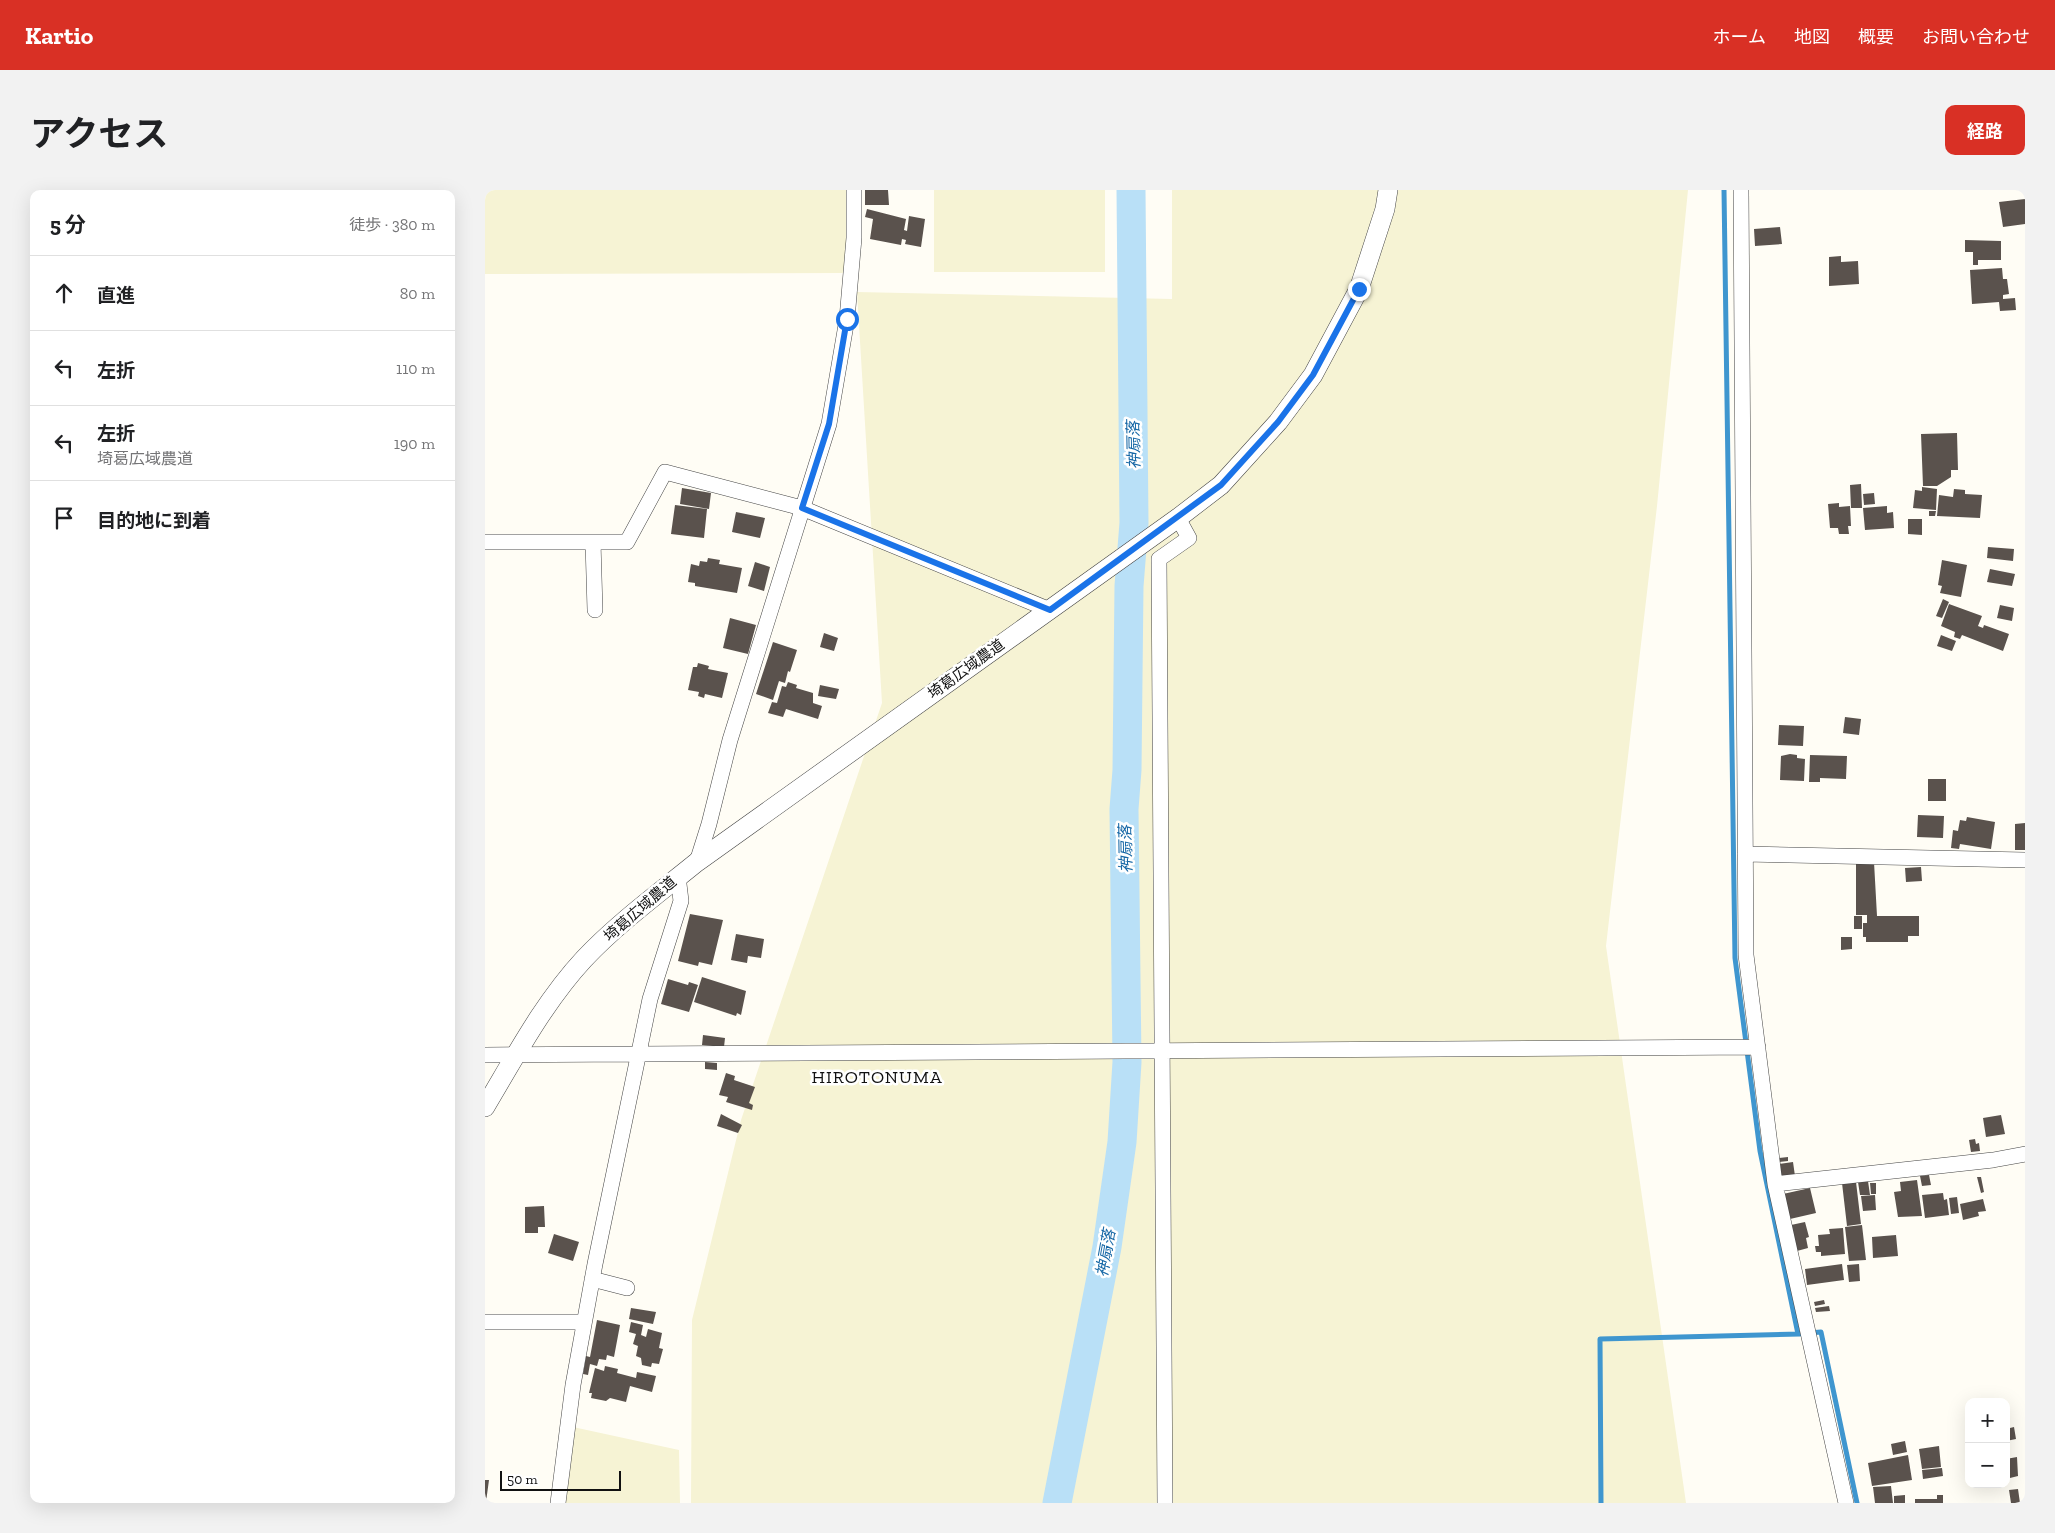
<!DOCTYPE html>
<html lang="ja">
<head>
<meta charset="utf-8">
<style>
  :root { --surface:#fff; --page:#f2f2f2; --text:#202124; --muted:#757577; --line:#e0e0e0; --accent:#d93025 }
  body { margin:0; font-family:"Zilla Slab","Noto Sans JP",serif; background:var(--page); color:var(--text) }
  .controls { position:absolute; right:15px; bottom:15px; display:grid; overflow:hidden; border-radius:10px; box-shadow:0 5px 20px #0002 }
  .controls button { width:45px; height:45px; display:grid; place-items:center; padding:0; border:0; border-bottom:1px solid var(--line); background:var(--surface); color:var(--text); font:25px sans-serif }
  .scale { position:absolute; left:15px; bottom:12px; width:121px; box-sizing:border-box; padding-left:5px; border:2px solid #111; border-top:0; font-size:14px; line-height:18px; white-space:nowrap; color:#111; -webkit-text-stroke:4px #fff; paint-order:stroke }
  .stop { position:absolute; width:15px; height:15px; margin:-11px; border:4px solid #1a73e8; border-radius:50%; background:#fff }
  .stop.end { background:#1a73e8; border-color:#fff; box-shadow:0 1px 5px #0008 }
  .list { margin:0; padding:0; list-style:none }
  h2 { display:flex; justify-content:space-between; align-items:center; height:65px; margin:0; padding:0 20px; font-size:21px }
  h2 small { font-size:16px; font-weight:400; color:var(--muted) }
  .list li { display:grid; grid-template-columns:32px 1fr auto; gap:15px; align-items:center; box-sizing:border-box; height:75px; padding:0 20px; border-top:1px solid var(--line) }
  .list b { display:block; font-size:19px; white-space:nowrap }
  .list p { margin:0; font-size:16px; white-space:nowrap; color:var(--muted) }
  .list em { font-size:16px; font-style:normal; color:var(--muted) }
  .icon { flex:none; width:28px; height:28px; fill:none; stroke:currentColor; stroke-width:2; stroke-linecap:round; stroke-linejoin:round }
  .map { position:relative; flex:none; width:1540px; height:1313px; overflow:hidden; border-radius:10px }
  header { display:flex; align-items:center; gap:30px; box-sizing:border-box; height:70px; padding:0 25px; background:var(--accent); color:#fff }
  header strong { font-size:24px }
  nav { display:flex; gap:28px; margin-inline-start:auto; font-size:18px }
  .intro { display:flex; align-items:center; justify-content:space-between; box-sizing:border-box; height:120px; padding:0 30px }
  h1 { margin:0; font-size:35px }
  .button { padding:12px 22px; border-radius:10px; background:var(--accent); color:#fff; font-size:18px; font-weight:700 }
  main { display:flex; gap:30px; padding:0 30px }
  aside { flex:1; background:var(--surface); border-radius:10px; box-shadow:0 5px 20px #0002 }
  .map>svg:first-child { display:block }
  .farmland { fill:#f6f3d4 }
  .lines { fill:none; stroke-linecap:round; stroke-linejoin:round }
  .stream { stroke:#3f96cf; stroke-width:5 }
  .river { stroke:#b9e0f7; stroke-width:29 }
  .building { fill:#5a524d }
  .minor-casing { stroke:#444; stroke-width:16 }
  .tertiary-casing { stroke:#444; stroke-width:20 }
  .minor { stroke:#fff; stroke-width:15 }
  .tertiary { stroke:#fff; stroke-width:19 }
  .route { stroke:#1a73e8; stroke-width:6 }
  .labels { text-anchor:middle; stroke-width:5; stroke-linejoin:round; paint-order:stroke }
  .street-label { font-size:15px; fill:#111; stroke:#fff }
  .water-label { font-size:16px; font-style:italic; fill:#1768a6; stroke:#fff }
  .quarter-label { font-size:18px; letter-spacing:1px; fill:#111; stroke:#fff }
</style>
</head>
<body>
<header>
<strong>Kartio</strong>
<nav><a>ホーム</a><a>地図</a><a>概要</a><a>お問い合わせ</a></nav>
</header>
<div class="intro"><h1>アクセス</h1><a class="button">経路</a></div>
<main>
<aside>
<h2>5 分<small>徒歩 · 380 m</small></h2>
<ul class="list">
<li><svg class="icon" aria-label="ahead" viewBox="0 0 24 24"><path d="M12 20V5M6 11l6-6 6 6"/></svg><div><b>直進</b></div><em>80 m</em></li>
<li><svg class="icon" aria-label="left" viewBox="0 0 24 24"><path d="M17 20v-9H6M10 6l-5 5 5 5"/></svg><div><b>左折</b></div><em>110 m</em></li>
<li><svg class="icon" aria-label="left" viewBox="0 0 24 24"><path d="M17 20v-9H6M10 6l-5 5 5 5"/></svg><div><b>左折</b><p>埼葛広域農道</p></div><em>190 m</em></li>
<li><svg class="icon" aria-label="arrive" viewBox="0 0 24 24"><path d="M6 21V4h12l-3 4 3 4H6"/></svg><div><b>目的地に到着</b></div></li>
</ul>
</aside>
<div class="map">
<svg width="1540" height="1313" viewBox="0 0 1540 1313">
  <rect width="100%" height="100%" fill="#fffdf5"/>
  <path class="farmland" d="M 0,0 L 364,0 L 360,83 L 0,84 Z
    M 449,0 L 620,0 L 620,82 L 449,82 Z
    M 687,0 L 1203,0 L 1172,316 L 1121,756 L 1201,1313 L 206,1313 L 207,1130 L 256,930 L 397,513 L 372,102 L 687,109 Z
    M 88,1237 L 194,1260 L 195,1313 L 77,1313 Z"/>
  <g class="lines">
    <path class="stream" d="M 1239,0 L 1250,768 L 1275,961 L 1313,1144
      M 1324,1143 L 1336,1142 L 1372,1313
      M 1116,1313 L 1115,1149 L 1315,1144"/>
    <path class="river" d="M 572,1313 L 622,1057 L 637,952 L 642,872 L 639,619 L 642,580 L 644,396 L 649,333 L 646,0"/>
  </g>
  <path class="building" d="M 380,0 L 403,0 L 404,15 L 380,15 Z
    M 1540,9 L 1540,34 L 1518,37 L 1514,12 Z
    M 382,19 L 421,29 L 419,40 L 422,41 L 424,26 L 440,29 L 436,57 L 420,54 L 421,50 L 417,49 L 416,55 L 385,49 L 388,29 L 380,27 Z
    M 1295,37 L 1297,54 L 1270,56 L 1269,39 Z
    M 1480,50 L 1516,51 L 1516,70 L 1493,70 L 1493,75 L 1488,75 L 1488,62 L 1480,62 Z
    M 1356,66 L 1356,72 L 1373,71 L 1374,94 L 1344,96 L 1344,67 Z
    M 1517,78 L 1518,89 L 1522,89 L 1524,104 L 1518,105 L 1518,109 L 1530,108 L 1531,120 L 1515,121 L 1514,112 L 1487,114 L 1485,80 Z
    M 1472,243 L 1473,280 L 1466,280 L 1466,287 L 1452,296 L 1438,296 L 1436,244 Z
    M 1376,294 L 1377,318 L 1366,318 L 1365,295 Z
    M 1437,297 L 1452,299 L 1451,320 L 1428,318 L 1430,300 L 1437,301 Z
    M 197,298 L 226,303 L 224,319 L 195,314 Z
    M 1469,299 L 1480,300 L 1480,304 L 1497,305 L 1495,328 L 1452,326 L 1454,305 L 1468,307 Z
    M 1389,303 L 1390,314 L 1379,315 L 1378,304 Z
    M 1354,313 L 1354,317 L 1365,316 L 1366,336 L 1363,336 L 1364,344 L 1354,344 L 1353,338 L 1345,338 L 1343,314 Z
    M 190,315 L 222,319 L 219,348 L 186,344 Z
    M 1402,316 L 1402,323 L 1408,322 L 1409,338 L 1380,340 L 1378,318 Z
    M 1444,321 L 1451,321 L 1450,326 L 1444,326 Z
    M 251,322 L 280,328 L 275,348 L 247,342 Z
    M 1423,329 L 1437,329 L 1437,345 L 1423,344 Z
    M 1503,357 L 1529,359 L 1528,371 L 1502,368 Z
    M 223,368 L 235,370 L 234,374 L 257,378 L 252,403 L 210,396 L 210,393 L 203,392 L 206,374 L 214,376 L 215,371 L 222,372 Z
    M 1457,370 L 1482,375 L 1476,407 L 1455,403 L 1457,396 L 1453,395 Z
    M 270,372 L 285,377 L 279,401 L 263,396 Z
    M 1505,379 L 1530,384 L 1527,396 L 1502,392 Z
    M 1458,409 L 1464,412 L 1457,428 L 1451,426 Z
    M 1464,414 L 1497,426 L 1493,436 L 1498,438 L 1499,435 L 1524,444 L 1518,461 L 1477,445 L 1475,449 L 1469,447 L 1470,442 L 1456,436 Z
    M 1515,415 L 1529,418 L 1527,431 L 1512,428 Z
    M 245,428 L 271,435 L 263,464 L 238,458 Z
    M 339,443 L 353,448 L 349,461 L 335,457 Z
    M 1456,445 L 1471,451 L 1467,461 L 1452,456 Z
    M 288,452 L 312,460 L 305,482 L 303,481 L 300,493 L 294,491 L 288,510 L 271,504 Z
    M 213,473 L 224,476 L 223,479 L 243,483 L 237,508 L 220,504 L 219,508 L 213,506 L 214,502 L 203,500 L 208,477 L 212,477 Z
    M 303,492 L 312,495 L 311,498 L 328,503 L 328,513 L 337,516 L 333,529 L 301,519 L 298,527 L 283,523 L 287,512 L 292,513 L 297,496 L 301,497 Z
    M 335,495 L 354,499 L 351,509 L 333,506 Z
    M 1360,527 L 1376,529 L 1374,545 L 1358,543 Z
    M 1294,535 L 1319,536 L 1318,556 L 1293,555 Z
    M 1305,564 L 1312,565 L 1312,568 L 1320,569 L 1319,591 L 1295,590 L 1296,566 Z
    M 1325,565 L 1362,566 L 1361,589 L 1335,588 L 1335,592 L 1324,592 Z
    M 1443,589 L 1461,589 L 1461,611 L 1443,611 Z
    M 1433,625 L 1459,626 L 1458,648 L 1432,647 Z
    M 1482,627 L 1510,632 L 1506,659 L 1475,654 L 1474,659 L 1466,658 L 1468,640 L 1473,641 L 1475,630 L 1481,631 Z
    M 1540,633 L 1540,660 L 1530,660 L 1530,634 Z
    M 1371,672 L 1389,672 L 1392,726 L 1434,726 L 1434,746 L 1423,746 L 1423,752 L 1381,752 L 1381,747 L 1378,747 L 1378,733 L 1382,733 L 1382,725 L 1371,725 Z
    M 1436,677 L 1437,691 L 1421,692 L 1420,678 Z
    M 205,724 L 238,730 L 227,775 L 214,772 L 213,776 L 193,771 Z
    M 1369,726 L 1377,726 L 1377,739 L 1369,739 Z
    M 251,744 L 279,749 L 276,768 L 263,766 L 262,773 L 246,770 Z
    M 1356,747 L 1367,747 L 1367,759 L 1356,760 Z
    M 217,787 L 261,801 L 256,825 L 252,823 L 251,826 L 209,812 Z
    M 183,789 L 203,795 L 204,792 L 213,795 L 204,822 L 176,814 Z
    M 218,845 L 240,848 L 239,857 L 217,855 Z
    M 220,872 L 232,873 L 232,880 L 220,879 Z
    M 241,883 L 250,886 L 249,890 L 270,897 L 264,913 L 268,915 L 267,920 L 241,912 L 243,907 L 234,905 Z
    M 236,924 L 257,935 L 253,943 L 232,936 Z
    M 1516,925 L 1520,944 L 1501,947 L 1498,928 Z
    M 1490,949 L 1491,954 L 1494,953 L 1495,961 L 1486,962 L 1484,950 Z
    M 1303,967 L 1303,971 L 1294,972 L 1294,968 Z
    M 1308,972 L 1310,986 L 1296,989 L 1294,974 Z
    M 1444,985 L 1446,995 L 1437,996 L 1435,986 Z
    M 1492,987 L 1496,987 L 1499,1002 L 1496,1003 Z
    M 1432,990 L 1437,1026 L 1413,1027 L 1409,1002 L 1416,1001 L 1415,992 Z
    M 1383,991 L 1385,1005 L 1375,1005 L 1373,992 Z
    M 1371,992 L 1376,1034 L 1362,1036 L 1357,993 Z
    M 1385,993 L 1391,993 L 1391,1004 L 1386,1004 Z
    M 1325,998 L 1331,1023 L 1305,1029 L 1298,1004 Z
    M 1458,1003 L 1459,1010 L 1462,1009 L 1464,1025 L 1440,1028 L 1437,1005 Z
    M 1390,1005 L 1391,1020 L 1378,1021 L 1376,1006 Z
    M 1472,1007 L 1474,1023 L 1466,1024 L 1464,1008 Z
    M 1498,1009 L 1501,1021 L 1493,1022 L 1494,1026 L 1478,1030 L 1475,1014 Z
    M 59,1016 L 60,1037 L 53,1037 L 53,1043 L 40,1043 L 40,1017 Z
    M 1320,1032 L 1324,1047 L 1321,1048 L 1323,1058 L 1312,1061 L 1306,1035 Z
    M 1377,1035 L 1381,1070 L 1364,1071 L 1360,1037 Z
    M 1358,1038 L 1360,1064 L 1336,1066 L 1336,1062 L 1331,1062 L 1330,1056 L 1334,1056 L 1333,1045 L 1345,1044 L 1344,1039 Z
    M 69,1044 L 94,1052 L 88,1071 L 63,1063 Z
    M 1411,1045 L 1413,1066 L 1388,1068 L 1387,1047 Z
    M 1357,1074 L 1359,1090 L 1322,1095 L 1320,1079 Z
    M 1374,1074 L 1375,1091 L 1364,1092 L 1362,1075 Z
    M 1339,1110 L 1340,1114 L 1330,1116 L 1329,1112 Z
    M 1344,1116 L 1345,1121 L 1331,1122 L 1330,1118 Z
    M 146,1118 L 171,1122 L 168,1134 L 144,1129 Z
    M 112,1130 L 135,1135 L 129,1167 L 122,1165 L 121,1170 L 114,1169 L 112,1176 L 105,1174 L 103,1185 L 98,1184 L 101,1166 L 105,1167 Z
    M 146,1132 L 158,1135 L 156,1145 L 161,1147 L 163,1139 L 177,1143 L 174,1158 L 178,1159 L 174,1174 L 167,1173 L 166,1177 L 157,1175 L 156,1168 L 151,1166 L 153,1156 L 148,1154 L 151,1144 L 144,1142 Z
    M 120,1176 L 133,1179 L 132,1183 L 151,1188 L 152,1182 L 171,1186 L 167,1202 L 145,1196 L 141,1212 L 125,1208 L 121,1211 L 106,1208 L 107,1203 L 104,1203 L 110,1178 L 119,1181 Z
    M 1529,1237 L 1531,1249 L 1521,1251 L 1521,1239 Z
    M 1420,1251 L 1422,1262 L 1408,1265 L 1406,1254 Z
    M 1454,1256 L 1456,1277 L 1437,1279 L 1434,1259 Z
    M 1423,1265 L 1427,1290 L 1387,1296 L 1383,1273 Z
    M 1532,1267 L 1533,1286 L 1525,1288 L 1521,1269 Z
    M 1457,1278 L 1458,1286 L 1438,1289 L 1437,1280 Z
    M 0,1290 L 4,1290 L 1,1312 L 0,1312 Z
    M 1406,1296 L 1408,1313 L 1390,1313 L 1388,1297 Z
    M 1533,1299 L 1535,1313 L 1526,1313 L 1524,1300 Z
    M 1420,1305 L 1420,1313 L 1409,1313 L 1409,1306 Z
    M 1452,1305 L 1458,1305 L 1458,1313 L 1430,1313 L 1430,1309 L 1452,1309 Z"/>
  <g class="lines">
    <defs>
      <path id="minor" d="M 1256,0 L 1261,765 L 1290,994 L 1361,1313
        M 0,352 L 142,352 L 180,282 L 317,318 L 565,420
        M 108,352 L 110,420
        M 1260,664 L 1540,670
        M 212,672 L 224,634 L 245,550 L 344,234 L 362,129 L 369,48 L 369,0
        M 0,865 L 1273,857
        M 1290,994 L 1508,970 L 1540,964
        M 107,1089 L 142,1098
        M 0,1132 L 99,1132
        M 73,1313 L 88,1195 L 110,1074 L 165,809 L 196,711 L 193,686
        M 680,1313 L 674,369 L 704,348 L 693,328"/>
      <path id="tertiary" d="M 0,917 C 30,867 59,812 99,769 C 133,733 174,703 212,672 L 693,328 L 736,295 L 793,232 L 828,185 L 874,99 L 900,19 L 903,0"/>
    </defs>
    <use href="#minor" class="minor-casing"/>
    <use href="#tertiary" class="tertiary-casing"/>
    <use href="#minor" class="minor"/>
    <use href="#tertiary" class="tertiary"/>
  </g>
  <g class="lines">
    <path class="route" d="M 362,129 L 344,234 L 317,318 L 565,420 L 736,295 L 793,232 L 828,185 L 874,99"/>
  </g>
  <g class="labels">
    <g class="street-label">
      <text transform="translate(481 479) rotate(-36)" y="5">埼葛広域農道</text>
      <text transform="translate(155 719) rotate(-41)" y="5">埼葛広域農道</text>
    </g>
    <g class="water-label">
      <text transform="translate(648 255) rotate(-91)" y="6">神扇落</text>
      <text transform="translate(640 659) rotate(-91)" y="6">神扇落</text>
      <text transform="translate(620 1063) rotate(-80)" y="6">神扇落</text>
    </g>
    <g class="quarter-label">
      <text x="392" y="893">HIROTONUMA</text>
    </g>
  </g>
</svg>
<div class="controls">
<button>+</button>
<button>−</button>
</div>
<div class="scale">50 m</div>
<div class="stop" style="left:362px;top:129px"></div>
<div class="stop end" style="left:874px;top:99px"></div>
</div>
</main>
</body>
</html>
